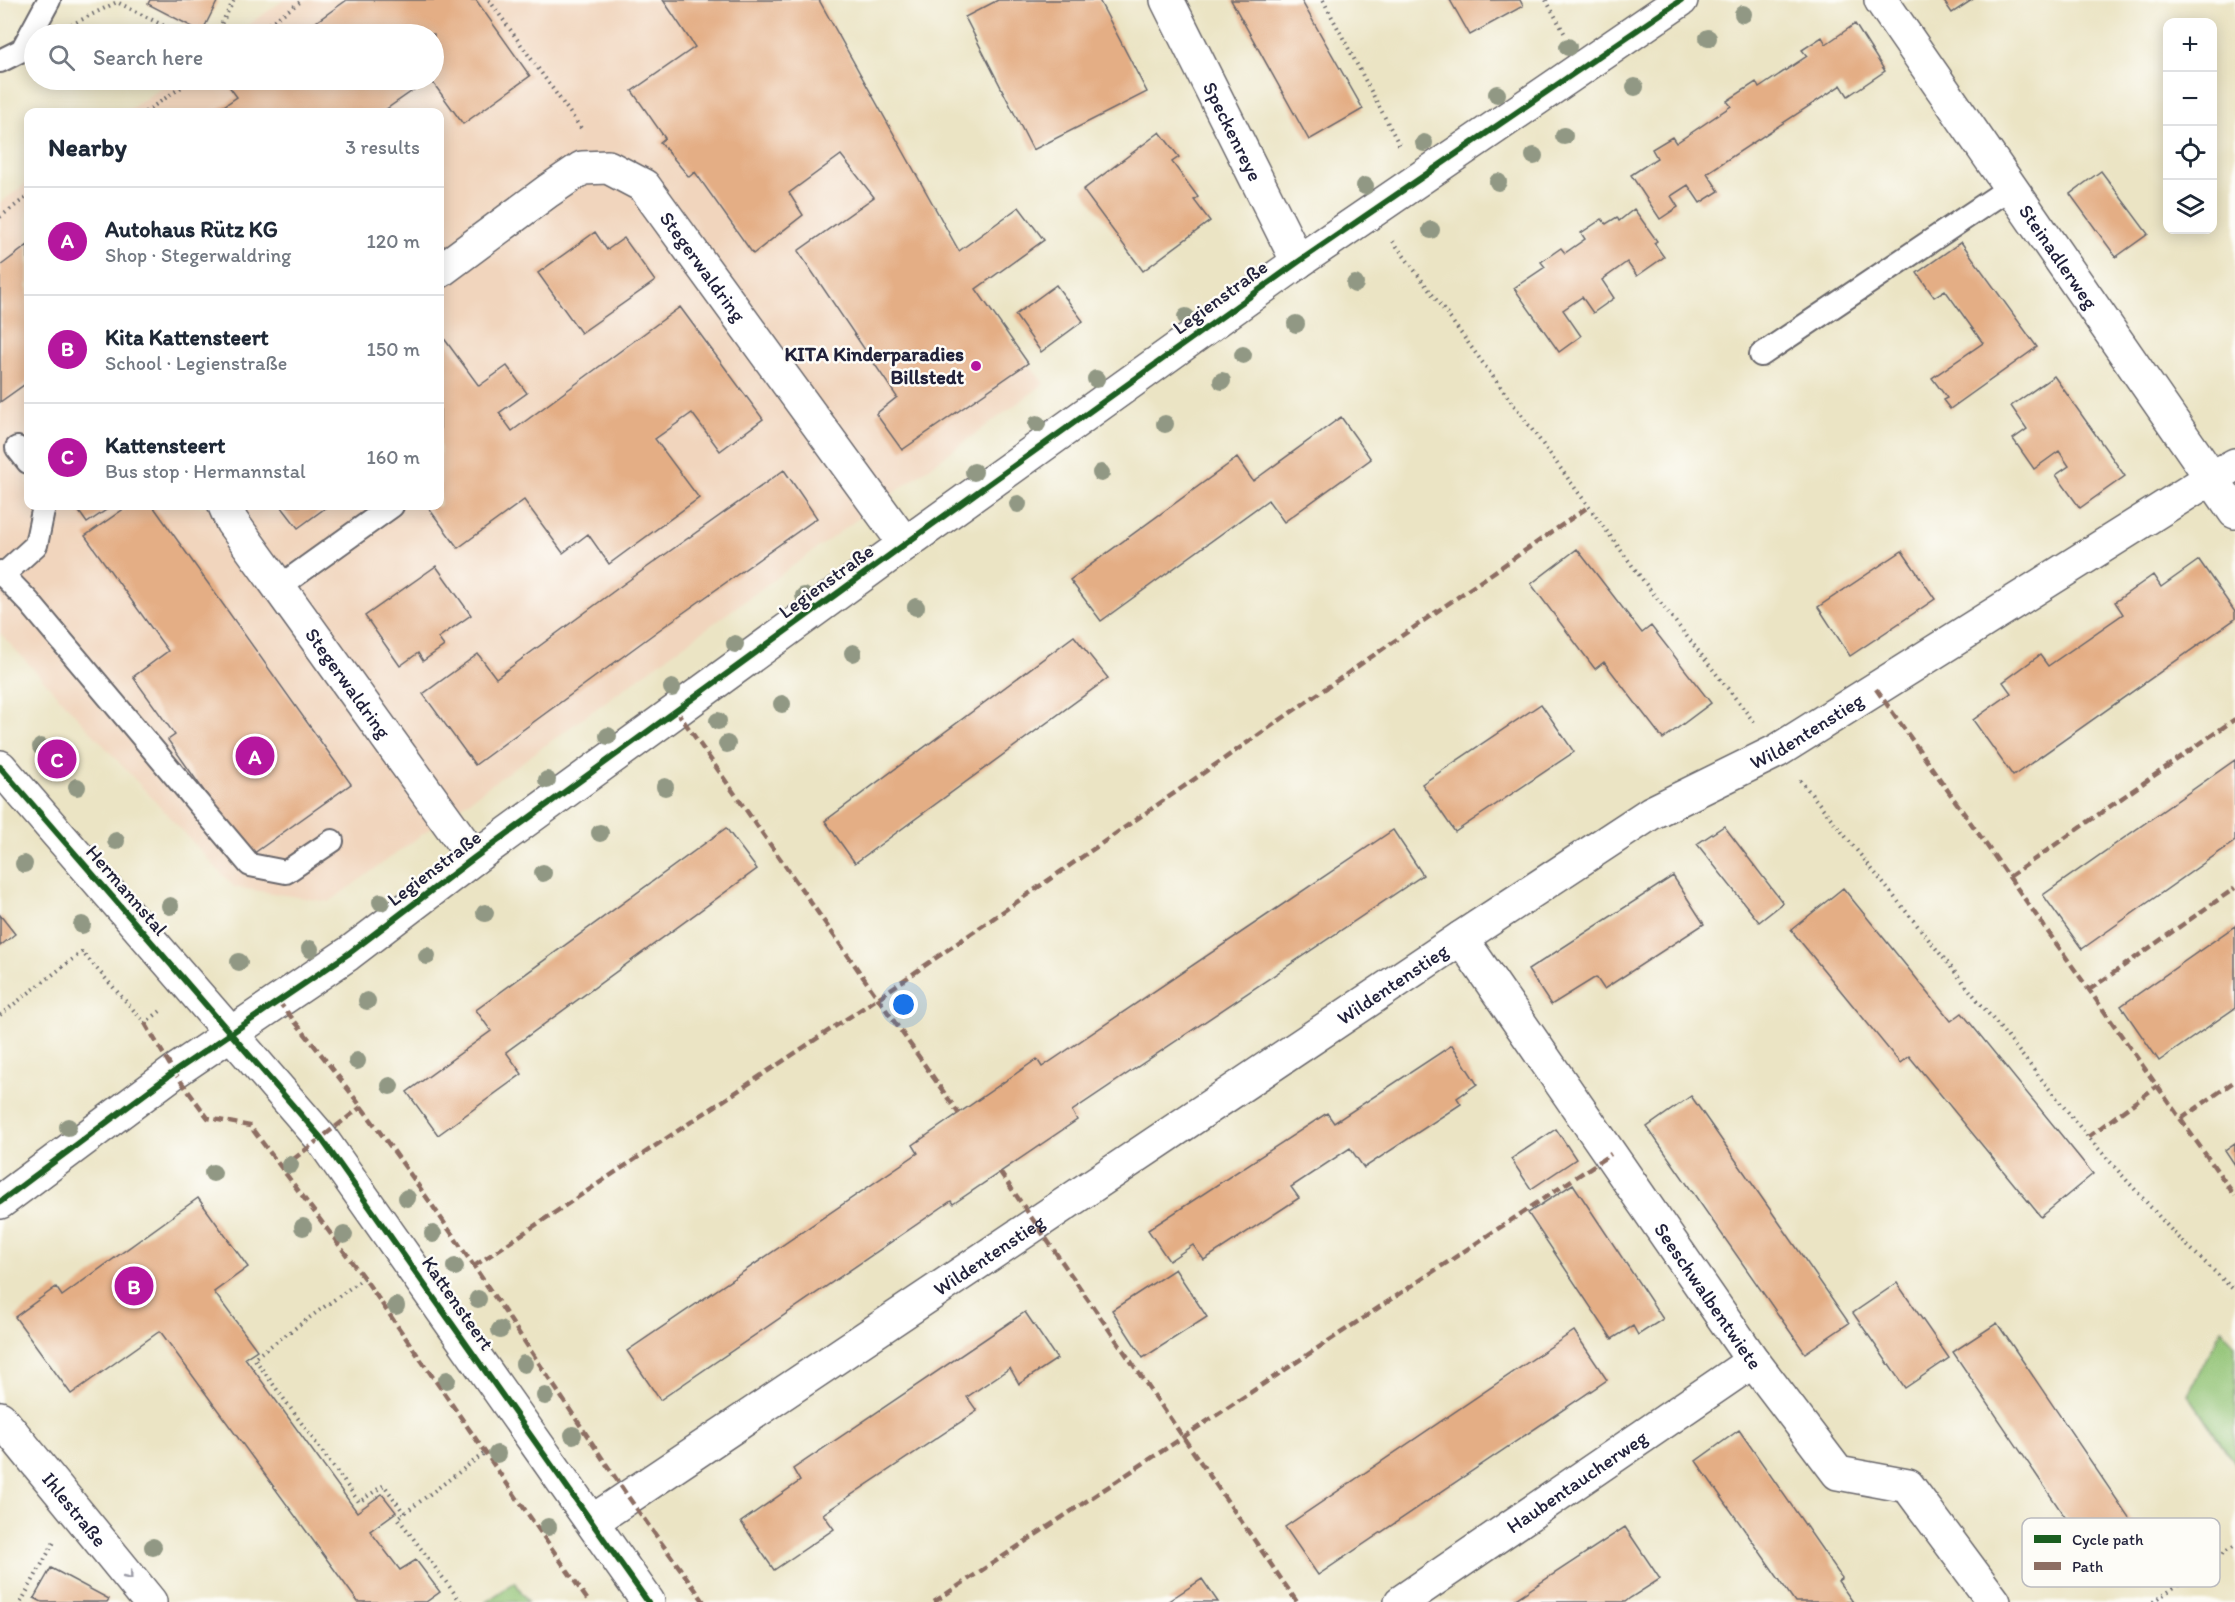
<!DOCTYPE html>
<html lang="en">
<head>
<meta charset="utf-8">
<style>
  :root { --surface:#fff; --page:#f2f2f3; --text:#1f2937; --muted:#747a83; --line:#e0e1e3; --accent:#b5179e }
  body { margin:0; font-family:Itim,sans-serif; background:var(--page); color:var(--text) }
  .controls { position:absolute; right:18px; top:18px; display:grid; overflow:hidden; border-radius:12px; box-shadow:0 3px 15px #0003 }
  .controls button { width:54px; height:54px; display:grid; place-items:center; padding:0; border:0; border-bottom:2px solid var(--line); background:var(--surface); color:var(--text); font:30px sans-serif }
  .you { position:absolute; left:904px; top:1005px; width:21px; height:21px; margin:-15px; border:4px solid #fff; border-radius:50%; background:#1a73e8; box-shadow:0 0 0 9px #1a73e833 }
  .badge { display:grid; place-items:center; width:39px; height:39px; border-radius:50%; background:var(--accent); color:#fff; font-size:20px; font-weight:700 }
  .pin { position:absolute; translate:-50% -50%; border:3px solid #fff; box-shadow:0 2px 6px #0006 }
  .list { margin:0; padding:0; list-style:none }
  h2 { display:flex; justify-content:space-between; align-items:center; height:78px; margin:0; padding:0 24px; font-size:26px }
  h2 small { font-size:20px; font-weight:400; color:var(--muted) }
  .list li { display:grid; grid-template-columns:39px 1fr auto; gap:18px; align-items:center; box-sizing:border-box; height:108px; padding:0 24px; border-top:2px solid var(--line) }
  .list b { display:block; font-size:22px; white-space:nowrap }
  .list p { margin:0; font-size:20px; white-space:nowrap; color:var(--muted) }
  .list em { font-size:20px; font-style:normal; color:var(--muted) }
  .icon { flex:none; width:33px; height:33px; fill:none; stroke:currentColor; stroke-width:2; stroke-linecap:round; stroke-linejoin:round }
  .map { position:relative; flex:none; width:2235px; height:1602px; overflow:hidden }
  .search { position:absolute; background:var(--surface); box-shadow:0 3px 15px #0003; left:24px; top:24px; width:420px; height:66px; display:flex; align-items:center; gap:15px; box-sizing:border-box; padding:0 21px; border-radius:33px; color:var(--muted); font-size:22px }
  .panel { position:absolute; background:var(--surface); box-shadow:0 3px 15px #0003; left:24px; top:108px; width:420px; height:402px; border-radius:12px }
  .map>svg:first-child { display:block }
  .built { fill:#f1d5bd }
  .green { fill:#90c273; stroke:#597257; stroke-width:1.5 }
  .building { fill:#e4ae85 }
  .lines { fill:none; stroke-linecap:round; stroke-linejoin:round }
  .service-casing { stroke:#68666b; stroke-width:26 }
  .minor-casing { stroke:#68666b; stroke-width:36 }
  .tertiary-casing { stroke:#68666b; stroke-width:36 }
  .path { stroke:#68666b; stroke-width:4; stroke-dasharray:1.5 4.5; stroke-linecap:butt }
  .service { stroke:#fff; stroke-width:22 }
  .minor { stroke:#fff; stroke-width:33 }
  .tertiary { stroke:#fff; stroke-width:33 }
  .quiet { stroke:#8d6e63; stroke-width:4.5; stroke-dasharray:9 4.5; stroke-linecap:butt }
  .cycleway-casing { stroke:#fdfcf7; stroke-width:10 }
  .cycleway { stroke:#1b5e20; stroke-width:6 }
  .tree { fill:#919884 }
  .oneway { stroke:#9c9ca7 }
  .poi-dot { fill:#b5179e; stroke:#fdfcf7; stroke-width:2 }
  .labels { text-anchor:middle; stroke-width:5; stroke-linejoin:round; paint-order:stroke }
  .street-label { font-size:20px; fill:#22223b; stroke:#fdfcf7 }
  .poi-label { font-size:20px; font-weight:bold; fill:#22223b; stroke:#fdfcf7; text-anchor:end }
  .key { fill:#fdfcf7; stroke:#bbbbbf; stroke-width:1.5 }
  .key-label { font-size:16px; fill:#22223b }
</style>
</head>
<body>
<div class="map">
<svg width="2235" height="1602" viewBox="0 0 2235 1602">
  <rect width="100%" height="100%" fill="#fdfcf7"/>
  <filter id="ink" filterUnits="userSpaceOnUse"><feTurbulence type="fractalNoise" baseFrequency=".0167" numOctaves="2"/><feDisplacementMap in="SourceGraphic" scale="12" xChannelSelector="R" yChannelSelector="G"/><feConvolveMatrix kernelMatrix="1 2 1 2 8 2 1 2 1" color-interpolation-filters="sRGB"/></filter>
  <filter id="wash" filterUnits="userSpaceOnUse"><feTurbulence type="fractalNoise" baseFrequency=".008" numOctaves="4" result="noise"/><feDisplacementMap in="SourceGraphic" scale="24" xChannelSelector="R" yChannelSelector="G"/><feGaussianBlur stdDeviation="1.35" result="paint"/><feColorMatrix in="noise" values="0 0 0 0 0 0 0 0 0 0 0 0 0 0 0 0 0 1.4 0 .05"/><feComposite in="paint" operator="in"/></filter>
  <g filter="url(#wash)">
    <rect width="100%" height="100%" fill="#ebe4c4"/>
    <path class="built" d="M 284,0 L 819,0 L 959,251 L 952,256 L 1044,384 L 329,902 L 234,887 L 0,633 L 0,203 L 28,182 L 28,506 L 440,506 L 440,112 L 126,112 L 172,80 L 434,80 L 434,34 L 235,34 Z"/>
    <path class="green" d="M 2222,1329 L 2235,1345 L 2235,1464 L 2188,1394 Z
      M 515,1582 L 528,1602 L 486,1602 Z"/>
    <g id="blocks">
      <path class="building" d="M 150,0 L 218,0 L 202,32 L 148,4 Z
        M 347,0 L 476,0 L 530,76 L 463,124 L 431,80 L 434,80 L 434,34 L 299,34 Z
        M 663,0 L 819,0 L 959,251 L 1019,207 L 1044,240 L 976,289 L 1028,363 L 902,450 L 876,414 L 897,397 L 798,251 L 874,197 L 841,155 L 789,193 L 803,215 L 753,254 L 695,172 L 689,177 L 660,142 L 665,138 L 632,91 L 695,47 Z
        M 998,0 L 1099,0 L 1147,92 L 1033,150 L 965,17 Z
        M 1231,0 L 1301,0 L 1363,109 L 1309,140 Z
        M 1450,0 L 1520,0 L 1523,6 L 1470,35 Z
        M 1943,0 L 1972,0 L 1952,13 Z
        M 1855,24 L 1885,71 L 1848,96 L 1841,85 L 1707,173 L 1719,191 L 1700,203 L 1688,185 L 1671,196 L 1678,207 L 1660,219 L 1631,175 L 1657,158 L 1652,149 L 1672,137 L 1676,143 L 1731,106 L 1727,101 L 1756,82 L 1759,88 L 1807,56 L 1802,50 L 1822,37 L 1826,44 Z
        M 236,80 L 428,80 L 382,112 L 215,112 L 237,97 L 228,85 Z
        M 1160,132 L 1179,157 L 1172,162 L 1198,197 L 1194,200 L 1210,221 L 1143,271 L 1083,190 Z
        M 2101,171 L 2148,234 L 2116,257 L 2070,194 Z
        M 1634,209 L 1657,241 L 1654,243 L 1664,257 L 1637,276 L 1627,262 L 1602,280 L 1614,298 L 1593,313 L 1582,297 L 1563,310 L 1581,336 L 1559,352 L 1514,288 L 1545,267 L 1541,262 L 1561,248 L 1565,253 L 1585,239 L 1581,233 L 1602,219 L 1606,224 L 1617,217 L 1619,221 Z
        M 595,232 L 607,250 L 624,238 L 655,281 L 581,333 L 538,273 Z
        M 1961,242 L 2037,347 L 1950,409 L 1943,400 L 1947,398 L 1932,378 L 1983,343 L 1945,290 L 1934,297 L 1917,273 Z
        M 28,245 L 28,382 L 0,402 L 0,266 Z
        M 1056,285 L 1083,321 L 1041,352 L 1015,315 Z
        M 680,307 L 763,419 L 720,451 L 692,413 L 655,439 L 699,498 L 609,564 L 588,534 L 563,553 L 524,500 L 458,548 L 427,506 L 440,506 L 440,333 L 479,386 L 507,366 L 527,393 L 499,413 L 512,431 Z
        M 2054,376 L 2125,476 L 2080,508 L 2056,475 L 2069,466 L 2059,451 L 2034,469 L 2013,439 L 2027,429 L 2011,406 Z
        M 1341,417 L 1371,459 L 1284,522 L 1268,500 L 1101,621 L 1070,580 L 1237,458 L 1253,481 Z
        M 784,470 L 817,518 L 659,630 L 475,765 L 423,694 L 478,654 L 496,678 L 625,583 Z
        M 75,506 L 112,506 L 87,523 Z
        M 128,506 L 153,506 L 351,784 L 250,856 L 168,740 L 175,735 L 133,677 L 168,651 L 85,536 Z
        M 281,506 L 328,506 L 298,528 Z
        M 1577,549 L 1642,633 L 1651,626 L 1711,703 L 1663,739 L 1604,662 L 1595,669 L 1531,584 Z
        M 1902,551 L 1935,599 L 1850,656 L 1818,607 Z
        M 2199,560 L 2235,612 L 2235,619 L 2013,776 L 1973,720 L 2011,693 L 2003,682 L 2040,655 L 2048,666 L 2123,614 L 2115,602 L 2153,575 L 2161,587 Z
        M 436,566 L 471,615 L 438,638 L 444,646 L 423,661 L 418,653 L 400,666 L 365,616 Z
        M 1074,636 L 1108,678 L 855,863 L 825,821 Z
        M 1541,704 L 1574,752 L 1455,832 L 1422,784 Z
        M 2235,760 L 2235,841 L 2082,949 L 2043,895 Z
        M 1724,826 L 1783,903 L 1759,922 L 1697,844 Z
        M 726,828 L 757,869 L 506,1052 L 522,1074 L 438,1135 L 407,1092 L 491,1031 L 476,1010 Z
        M 1393,830 L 1423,875 L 1072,1111 L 1077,1120 L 953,1204 L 951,1201 L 660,1400 L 627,1351 L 918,1153 L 913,1145 L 1037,1059 L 1042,1067 Z
        M 1673,876 L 1704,924 L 1604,989 L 1596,977 L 1551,1005 L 1528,970 Z
        M 1843,888 L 1951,1021 L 1962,1013 L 2093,1174 L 2041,1217 L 1909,1056 L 1900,1063 L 1791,930 Z
        M 0,915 L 15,934 L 0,946 Z
        M 2235,926 L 2235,1008 L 2159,1061 L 2121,1006 Z
        M 1452,1045 L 1477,1084 L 1457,1098 L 1461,1104 L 1364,1168 L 1350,1148 L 1291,1187 L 1299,1198 L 1204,1260 L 1193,1245 L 1169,1261 L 1148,1230 L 1327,1113 L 1334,1123 Z
        M 1691,1096 L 1849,1323 L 1805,1353 L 1647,1127 Z
        M 1556,1129 L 1576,1159 L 1531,1189 L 1511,1159 Z
        M 2235,1143 L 2235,1165 L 2225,1150 Z
        M 1573,1184 L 1663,1319 L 1638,1335 L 1633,1326 L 1612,1339 L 1528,1213 Z
        M 198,1198 L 248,1267 L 214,1292 L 257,1350 L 245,1358 L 357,1512 L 382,1494 L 396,1512 L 370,1531 L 400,1570 L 416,1560 L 440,1592 L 426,1602 L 358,1602 L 160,1331 L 71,1394 L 15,1317 L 56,1287 L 62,1296 Z
        M 1175,1269 L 1207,1317 L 1143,1358 L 1112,1310 Z
        M 1897,1283 L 1949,1358 L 1905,1388 L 1853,1313 Z
        M 1025,1312 L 1057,1359 L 1019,1384 L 1010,1368 L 967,1397 L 977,1411 L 823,1514 L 834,1529 L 774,1570 L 741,1522 L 800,1481 L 793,1469 Z
        M 1997,1323 L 2151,1550 L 2107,1579 L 1953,1352 Z
        M 1574,1331 L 1607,1380 L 1318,1575 L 1285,1527 Z
        M 1739,1430 L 1842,1578 L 1838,1581 L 1853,1602 L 1795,1602 L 1696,1461 Z
        M 1625,1527 L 1660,1579 L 1630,1598 L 1625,1602 L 1511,1602 Z
        M 51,1568 L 109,1599 L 107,1602 L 42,1602 L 34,1598 Z
        M 1202,1579 L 1218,1602 L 1167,1602 L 1173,1598 Z"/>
    </g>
  </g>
  <g filter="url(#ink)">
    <use href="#blocks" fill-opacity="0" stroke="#68666b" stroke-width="1.5"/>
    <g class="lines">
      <defs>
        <path id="service" d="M 0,61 L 22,50 L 49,0
          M 1761,355 L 2011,187
          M 17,448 L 28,462
          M 0,572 L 29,602 L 250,865 L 286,872 L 332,841
          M 3,575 L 36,545 L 44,506
          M 279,587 L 392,506"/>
        <g id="minor">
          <path id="s1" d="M 1167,0 L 1298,262"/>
          <path id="s2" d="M 1881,0 L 2235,512"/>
          <path id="s3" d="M 440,271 L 548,191 L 582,168 L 608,167 L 644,186 L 905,544"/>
          <path id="s4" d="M 225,506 L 232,522 L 474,858"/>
          <path id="s5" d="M 1461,938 L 1753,1361 L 1838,1473 L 1908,1486 L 1994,1602"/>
          <path d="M 0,1202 L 174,1072 L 348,954 L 474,858 L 905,544 L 1298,262 L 1681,0"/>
          <path id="s6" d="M 0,1418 L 150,1602"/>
          <path id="s7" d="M 593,1521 L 1461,938 L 1651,813 L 1777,751 L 2211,478 L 2235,465"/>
          <path id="s8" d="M 1401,1602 L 1753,1361"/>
        </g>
        <path id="tertiary" d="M 0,767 L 321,1138 L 648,1602"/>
      </defs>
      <use href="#service" class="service-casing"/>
      <use href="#minor" class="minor-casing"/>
      <use href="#tertiary" class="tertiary-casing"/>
      <path class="path" d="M 489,0 L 583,131
        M 1323,0 L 1401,148
        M 1546,0 L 1566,36
        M 71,25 L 117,2 L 180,34
        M 216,34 L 234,0
        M 254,34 L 303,0
        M 145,112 L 192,80
        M 0,217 L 28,196
        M 1393,241 L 1645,583 L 1754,722
        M 1800,780 L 2088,1137 L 2173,1232 L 2235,1291
        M 0,1015 L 82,952 L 145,1023 L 163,1009
        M 364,1278 L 254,1358 L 359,1502 L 384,1485 L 404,1513
        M 21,1602 L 54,1542
        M 461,1602 L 398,1518 L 486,1452
        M 2153,1602 L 2235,1545"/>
      <use href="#service" class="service"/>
      <use href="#minor" class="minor"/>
      <use href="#tertiary" class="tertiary"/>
      <path class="quiet" d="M 1876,689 L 2235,1196
        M 676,710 L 959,1114
        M 2009,877 L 2235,719
        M 2089,990 L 2235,888
        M 278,1001 C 407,1156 514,1328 627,1495 C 652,1531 679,1566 704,1602
        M 145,1023 L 174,1072 L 208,1118 L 250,1126 L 369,1285 L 589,1602
        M 2181,1119 L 2235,1081
        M 2088,1137 L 2157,1086
        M 282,1168 L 361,1107
        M 1000,1172 L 1297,1602
        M 474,1266 L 878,998 L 1588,507
        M 934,1602 L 1611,1154"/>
      <defs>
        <path id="cycleway" d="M 0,767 L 321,1138 L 648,1602
          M 0,1202 L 174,1072 L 348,954 L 474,858 L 905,544 L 1298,262 L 1681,0"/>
      </defs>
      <use href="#cycleway" class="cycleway-casing"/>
      <use href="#cycleway" class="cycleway"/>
    </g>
    <g class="tree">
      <circle cx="1743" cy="14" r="9"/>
      <circle cx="1708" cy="38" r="9"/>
      <circle cx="1568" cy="47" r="9"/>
      <circle cx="1635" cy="87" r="9"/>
      <circle cx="1497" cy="94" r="9"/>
      <circle cx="1564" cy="136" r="9"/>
      <circle cx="1424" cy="143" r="9"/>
      <circle cx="1534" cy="156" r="9"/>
      <circle cx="1498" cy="182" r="9"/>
      <circle cx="1365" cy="186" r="9"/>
      <circle cx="1431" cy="230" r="9"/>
      <circle cx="1355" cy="284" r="9"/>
      <circle cx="1186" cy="317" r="9"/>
      <circle cx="1296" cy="324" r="9"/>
      <circle cx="1243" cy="355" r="9"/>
      <circle cx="1096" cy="379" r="9"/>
      <circle cx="1222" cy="381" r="9"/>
      <circle cx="1037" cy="424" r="9"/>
      <circle cx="1165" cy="424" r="9"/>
      <circle cx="974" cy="472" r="9"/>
      <circle cx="1101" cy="473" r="9"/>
      <circle cx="1018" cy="504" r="9"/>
      <circle cx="804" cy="596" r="9"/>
      <circle cx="916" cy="607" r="9"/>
      <circle cx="735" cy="644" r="9"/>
      <circle cx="853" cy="653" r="9"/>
      <circle cx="672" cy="688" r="9"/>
      <circle cx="782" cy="704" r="9"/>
      <circle cx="718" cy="721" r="9"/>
      <circle cx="608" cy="736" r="9"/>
      <circle cx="727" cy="744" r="9"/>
      <circle cx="41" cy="747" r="9"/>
      <circle cx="547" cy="780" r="9"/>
      <circle cx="77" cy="787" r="9"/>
      <circle cx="665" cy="787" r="9"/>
      <circle cx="600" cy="833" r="9"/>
      <circle cx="116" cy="841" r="9"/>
      <circle cx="24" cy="864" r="9"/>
      <circle cx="543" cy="873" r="9"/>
      <circle cx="381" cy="902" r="9"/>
      <circle cx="170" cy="906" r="9"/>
      <circle cx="485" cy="913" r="9"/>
      <circle cx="82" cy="925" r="9"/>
      <circle cx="310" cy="949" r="9"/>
      <circle cx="427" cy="956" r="9"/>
      <circle cx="239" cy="962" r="9"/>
      <circle cx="367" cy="1001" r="9"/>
      <circle cx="357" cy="1061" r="9"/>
      <circle cx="390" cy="1086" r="9"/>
      <circle cx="68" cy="1127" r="9"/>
      <circle cx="290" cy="1165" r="9"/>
      <circle cx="213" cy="1173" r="9"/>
      <circle cx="407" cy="1198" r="9"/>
      <circle cx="303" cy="1227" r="9"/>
      <circle cx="433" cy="1234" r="9"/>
      <circle cx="344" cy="1235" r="9"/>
      <circle cx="455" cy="1267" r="9"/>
      <circle cx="478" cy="1299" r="9"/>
      <circle cx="396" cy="1306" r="9"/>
      <circle cx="500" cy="1330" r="9"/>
      <circle cx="524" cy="1364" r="9"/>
      <circle cx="447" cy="1380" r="9"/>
      <circle cx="545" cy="1396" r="9"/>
      <circle cx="573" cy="1435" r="9"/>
      <circle cx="497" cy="1454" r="9"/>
      <circle cx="548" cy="1527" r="9"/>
      <circle cx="153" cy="1547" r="9"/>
    </g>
    <defs><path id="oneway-chevron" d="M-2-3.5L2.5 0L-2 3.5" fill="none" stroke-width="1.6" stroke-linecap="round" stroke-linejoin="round" transform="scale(1.5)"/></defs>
    <use class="oneway" href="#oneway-chevron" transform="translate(129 1576) rotate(51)"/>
  </g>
  <circle class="poi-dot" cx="976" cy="366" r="6"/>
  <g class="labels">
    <g class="street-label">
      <text dy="7" stroke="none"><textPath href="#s1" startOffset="147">Speckenreye</textPath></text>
      <text dy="7" stroke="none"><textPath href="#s2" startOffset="312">Steinadlerweg</textPath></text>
      <text dy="7" stroke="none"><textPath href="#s3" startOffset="342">Stegerwaldring</textPath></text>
      <text transform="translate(1220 297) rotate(-36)" y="7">Legienstraße</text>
      <text transform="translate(826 581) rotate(-36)" y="7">Legienstraße</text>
      <text dy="7" stroke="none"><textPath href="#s4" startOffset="216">Stegerwaldring</textPath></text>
      <text dy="7" stroke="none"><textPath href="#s7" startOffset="1449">Wildentenstieg</textPath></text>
      <text transform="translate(434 868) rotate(-37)" y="7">Legienstraße</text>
      <text transform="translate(127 890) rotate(49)" y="7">Hermannstal</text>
      <text dy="7" stroke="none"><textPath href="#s7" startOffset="963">Wildentenstieg</textPath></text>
      <text dy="7" stroke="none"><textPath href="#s7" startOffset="477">Wildentenstieg</textPath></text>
      <text dy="7" stroke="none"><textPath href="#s5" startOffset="435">Seeschwalbentwiete</textPath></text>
      <text transform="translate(458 1303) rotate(55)" y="7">Kattensteert</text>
      <text dy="7" stroke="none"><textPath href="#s8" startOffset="213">Haubentaucherweg</textPath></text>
      <text dy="7" stroke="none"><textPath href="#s6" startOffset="118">Ihlestraße</textPath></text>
    </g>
    <g class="poi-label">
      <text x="964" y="361">KITA Kinderparadies<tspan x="964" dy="23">Billstedt</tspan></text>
    </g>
  </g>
  <rect x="2022" y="1518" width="198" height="69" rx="9" class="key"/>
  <rect x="2034" y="1535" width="27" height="8" fill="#1b5e20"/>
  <rect x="2034" y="1562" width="27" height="8" fill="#8d6e63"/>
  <g class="key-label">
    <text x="2072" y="1545">Cycle path</text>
    <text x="2072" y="1572">Path</text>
  </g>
</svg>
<div class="controls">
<button>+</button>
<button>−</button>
<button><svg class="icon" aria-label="locate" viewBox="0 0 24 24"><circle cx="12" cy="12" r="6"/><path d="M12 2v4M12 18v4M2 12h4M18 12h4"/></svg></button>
<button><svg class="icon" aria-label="layers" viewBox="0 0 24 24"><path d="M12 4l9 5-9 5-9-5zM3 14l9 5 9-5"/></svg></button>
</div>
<div class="you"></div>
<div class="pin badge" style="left:255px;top:756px">A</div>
<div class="pin badge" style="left:134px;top:1286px">B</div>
<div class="pin badge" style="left:57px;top:759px">C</div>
<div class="search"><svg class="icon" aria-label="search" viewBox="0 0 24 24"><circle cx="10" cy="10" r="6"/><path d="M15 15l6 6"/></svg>Search here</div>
<section class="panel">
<h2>Nearby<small>3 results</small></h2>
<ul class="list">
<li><span class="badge">A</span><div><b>Autohaus Rütz KG</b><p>Shop · Stegerwaldring</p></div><em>120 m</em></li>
<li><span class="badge">B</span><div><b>Kita Kattensteert</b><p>School · Legienstraße</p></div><em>150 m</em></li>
<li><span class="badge">C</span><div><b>Kattensteert</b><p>Bus stop · Hermannstal</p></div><em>160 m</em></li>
</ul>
</section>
</div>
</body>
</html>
